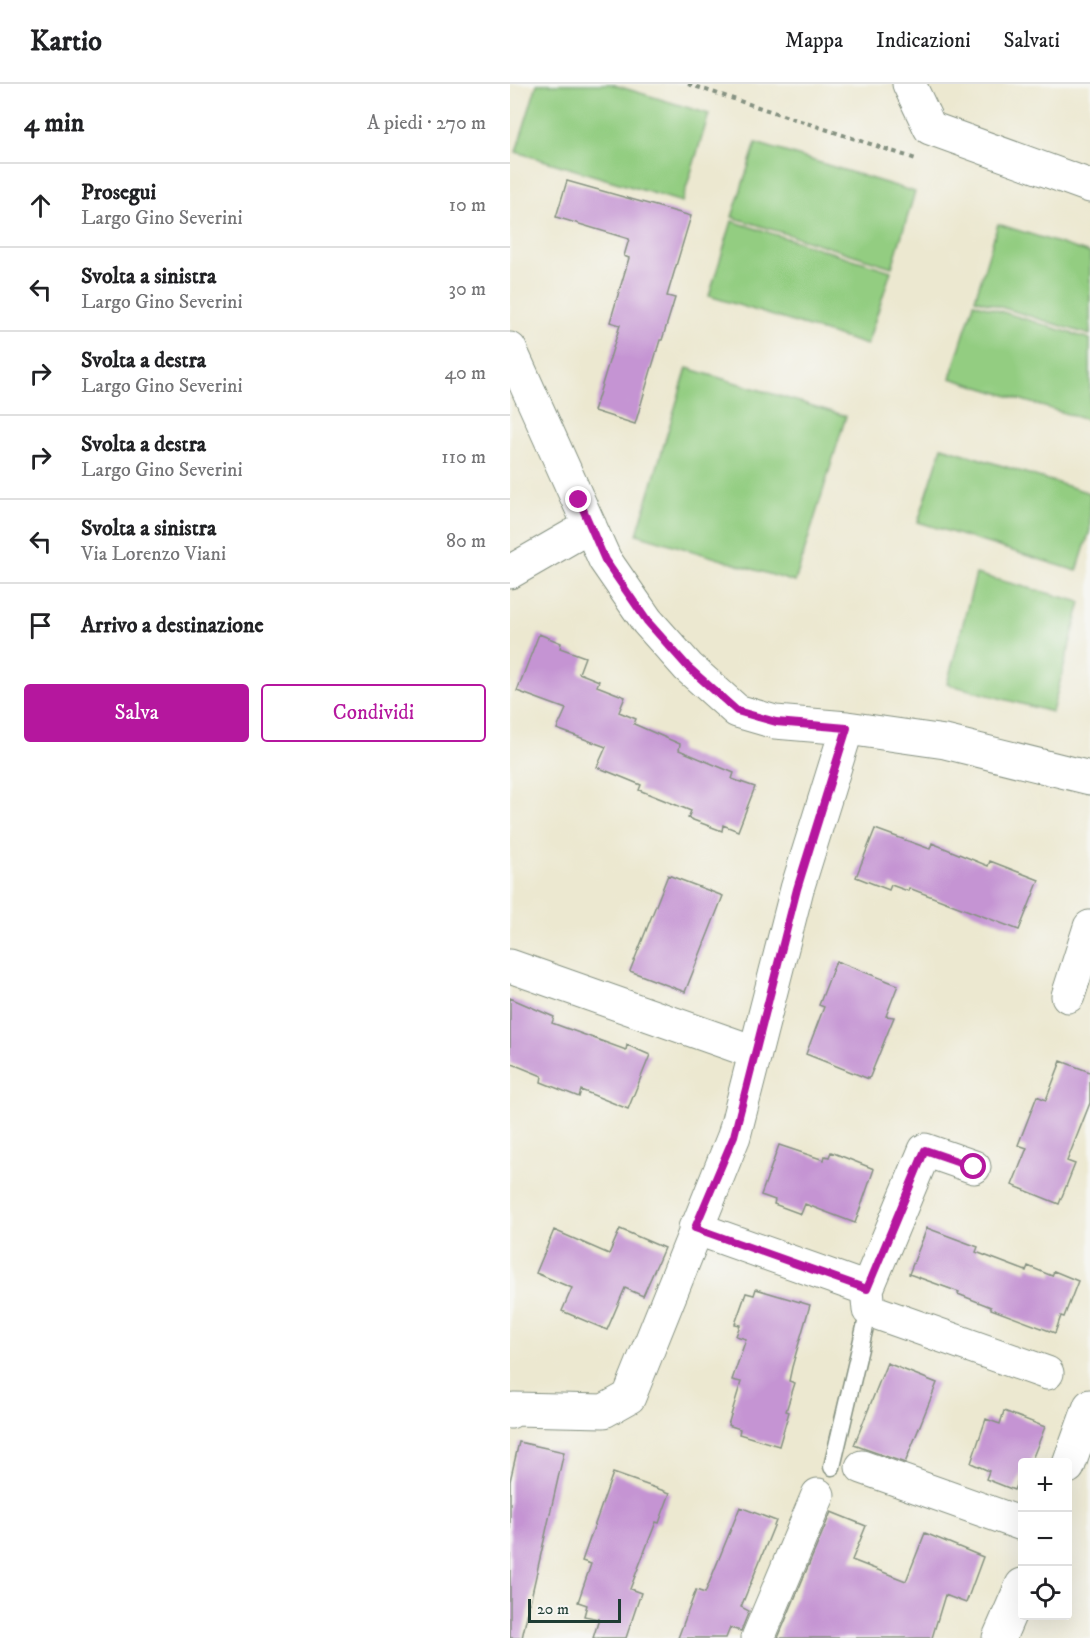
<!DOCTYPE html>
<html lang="it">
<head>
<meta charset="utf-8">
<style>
  :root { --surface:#fff; --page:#f6f6f6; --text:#202124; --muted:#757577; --line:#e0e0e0; --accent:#b5179e }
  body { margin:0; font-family:"IM FELL DW Pica",serif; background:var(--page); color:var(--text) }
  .controls { position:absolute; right:18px; bottom:18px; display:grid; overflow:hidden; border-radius:6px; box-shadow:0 6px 24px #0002 }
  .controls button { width:54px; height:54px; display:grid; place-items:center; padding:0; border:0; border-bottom:2px solid var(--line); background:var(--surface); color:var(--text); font:30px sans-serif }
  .scale { position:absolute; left:18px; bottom:15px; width:93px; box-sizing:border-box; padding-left:6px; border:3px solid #1f3d34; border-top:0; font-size:16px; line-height:21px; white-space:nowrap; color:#1f3d34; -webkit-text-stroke:4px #f6f6f2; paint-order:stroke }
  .stop { position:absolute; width:18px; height:18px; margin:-14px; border:4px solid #b5179e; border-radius:50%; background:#fff }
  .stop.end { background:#b5179e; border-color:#fff; box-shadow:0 2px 6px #0008 }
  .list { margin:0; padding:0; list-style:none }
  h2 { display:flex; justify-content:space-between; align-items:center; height:78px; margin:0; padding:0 24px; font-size:26px }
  h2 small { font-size:20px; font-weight:400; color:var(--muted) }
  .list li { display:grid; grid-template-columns:39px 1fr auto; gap:18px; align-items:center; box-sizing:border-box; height:84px; padding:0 24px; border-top:2px solid var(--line) }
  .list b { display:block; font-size:22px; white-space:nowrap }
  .list p { margin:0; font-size:20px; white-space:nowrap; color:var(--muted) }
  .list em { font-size:20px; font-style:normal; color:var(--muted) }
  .actions { display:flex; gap:12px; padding:18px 24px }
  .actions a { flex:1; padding:14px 0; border:2px solid var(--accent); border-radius:6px; text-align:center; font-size:21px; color:var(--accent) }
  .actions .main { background:var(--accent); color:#fff }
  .icon { flex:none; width:33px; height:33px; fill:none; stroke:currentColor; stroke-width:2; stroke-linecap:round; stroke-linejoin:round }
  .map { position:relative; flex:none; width:580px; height:1554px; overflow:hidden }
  header { display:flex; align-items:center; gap:36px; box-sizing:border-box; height:84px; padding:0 30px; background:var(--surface); border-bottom:2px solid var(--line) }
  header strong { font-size:28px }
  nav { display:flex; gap:33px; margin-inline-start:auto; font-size:21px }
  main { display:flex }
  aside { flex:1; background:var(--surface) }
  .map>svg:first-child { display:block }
  .green { fill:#93cd81; stroke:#59855a; stroke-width:1.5 }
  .building { fill:#c594d3 }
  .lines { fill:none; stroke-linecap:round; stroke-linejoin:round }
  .lane-casing { stroke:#869282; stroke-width:19 }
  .street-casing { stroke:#869282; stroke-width:35 }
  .path { stroke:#869282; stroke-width:4; stroke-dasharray:4.5 4.5; stroke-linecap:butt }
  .lane { stroke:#fff; stroke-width:16 }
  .street { stroke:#fff; stroke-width:33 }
  .route { stroke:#b5179e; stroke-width:8 }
</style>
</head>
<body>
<header>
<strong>Kartio</strong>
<nav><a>Mappa</a><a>Indicazioni</a><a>Salvati</a></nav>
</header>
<main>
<aside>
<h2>4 min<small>A piedi · 270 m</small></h2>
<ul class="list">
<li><svg class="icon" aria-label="ahead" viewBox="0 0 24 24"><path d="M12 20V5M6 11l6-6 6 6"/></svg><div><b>Prosegui</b><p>Largo Gino Severini</p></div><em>10 m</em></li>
<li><svg class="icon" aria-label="left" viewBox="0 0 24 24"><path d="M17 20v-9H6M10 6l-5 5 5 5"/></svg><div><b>Svolta a sinistra</b><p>Largo Gino Severini</p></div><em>30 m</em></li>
<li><svg class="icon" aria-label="right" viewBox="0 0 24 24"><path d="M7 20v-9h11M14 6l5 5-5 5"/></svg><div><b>Svolta a destra</b><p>Largo Gino Severini</p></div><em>40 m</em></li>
<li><svg class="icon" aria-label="right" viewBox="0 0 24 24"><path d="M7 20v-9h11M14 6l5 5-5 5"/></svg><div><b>Svolta a destra</b><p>Largo Gino Severini</p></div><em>110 m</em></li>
<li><svg class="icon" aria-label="left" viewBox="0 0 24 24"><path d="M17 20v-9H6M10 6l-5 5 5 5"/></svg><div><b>Svolta a sinistra</b><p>Via Lorenzo Viani</p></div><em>80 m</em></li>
<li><svg class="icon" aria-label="arrive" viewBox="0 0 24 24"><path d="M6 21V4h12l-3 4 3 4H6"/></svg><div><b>Arrivo a destinazione</b></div></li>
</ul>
<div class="actions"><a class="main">Salva</a><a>Condividi</a></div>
</aside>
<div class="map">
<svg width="580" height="1554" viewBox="0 0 580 1554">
  <rect width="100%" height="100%" fill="#f6f6f2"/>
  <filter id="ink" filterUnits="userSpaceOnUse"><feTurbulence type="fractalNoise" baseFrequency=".0167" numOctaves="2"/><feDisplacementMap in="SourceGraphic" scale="12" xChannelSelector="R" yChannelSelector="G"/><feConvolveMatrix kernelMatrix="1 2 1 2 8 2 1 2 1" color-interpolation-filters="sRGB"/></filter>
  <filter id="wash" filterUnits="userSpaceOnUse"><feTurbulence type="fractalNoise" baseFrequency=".008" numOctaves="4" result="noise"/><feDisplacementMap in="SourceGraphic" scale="24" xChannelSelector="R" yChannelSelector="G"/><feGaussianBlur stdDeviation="1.35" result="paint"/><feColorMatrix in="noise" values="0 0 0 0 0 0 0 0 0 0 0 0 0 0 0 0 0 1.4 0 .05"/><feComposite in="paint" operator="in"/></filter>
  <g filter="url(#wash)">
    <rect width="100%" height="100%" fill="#ece8d0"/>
    <path class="green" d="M 27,0 L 101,0 L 199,30 L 172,118 L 6,68 Z
      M 246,59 L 405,108 L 382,183 L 222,133 Z
      M 222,137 L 381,187 L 357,261 L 199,212 Z
      M 488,140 L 580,169 L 580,251 L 465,215 Z
      M 464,219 L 580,255 L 580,337 L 440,294 Z
      M 177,284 L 336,332 L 285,498 L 127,450 Z
      M 432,363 L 580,409 L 580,446 L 567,487 L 408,438 Z
      M 466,490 L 571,518 L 542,628 L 437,600 Z"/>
    <g id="blocks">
      <path class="building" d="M 57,97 L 181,132 L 157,212 L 165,214 L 152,256 L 150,256 L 125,340 L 84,327 L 110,241 L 100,238 L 119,174 L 114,172 L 119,155 L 46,133 Z
        M 29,550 L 51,559 L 50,564 L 75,573 L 69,589 L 89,597 L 87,602 L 115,613 L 109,628 L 126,635 L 124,640 L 170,660 L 169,666 L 224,689 L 222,695 L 245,703 L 228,747 L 213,741 L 212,747 L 178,734 L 181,727 L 129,706 L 131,701 L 87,683 L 96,663 L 47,645 L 56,625 L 7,607 Z
        M 365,745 L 420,765 L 422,759 L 478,782 L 480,777 L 529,796 L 509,846 L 399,804 L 398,807 L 381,801 L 379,806 L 346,793 Z
        M 158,791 L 213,812 L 175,908 L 120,887 Z
        M 326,877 L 388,901 L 376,932 L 384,933 L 359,995 L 296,970 L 314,923 L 309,921 Z
        M 0,914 L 44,933 L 42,939 L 116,966 L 117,961 L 140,971 L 118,1025 L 71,1006 L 69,1013 L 31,998 L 32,992 L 0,979 Z
        M 551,977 L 580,988 L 580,1019 L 557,1077 L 565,1080 L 549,1120 L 502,1101 L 517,1064 L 508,1061 L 527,1012 L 536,1016 Z
        M 269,1061 L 314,1076 L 315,1072 L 319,1073 L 321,1068 L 364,1085 L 345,1139 L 295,1120 L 291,1130 L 264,1120 L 265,1116 L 251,1111 Z
        M 417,1144 L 468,1163 L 466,1168 L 516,1187 L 518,1182 L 542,1192 L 544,1187 L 568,1197 L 554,1233 L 551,1232 L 545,1249 L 481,1225 L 481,1223 L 448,1210 L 449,1208 L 399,1190 Z
        M 110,1145 L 154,1164 L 133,1212 L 115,1204 L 97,1246 L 52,1227 L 62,1204 L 26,1189 L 44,1146 L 99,1170 Z
        M 246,1205 L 300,1221 L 282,1283 L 279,1297 L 285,1299 L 276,1327 L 279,1328 L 269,1362 L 229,1350 L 230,1345 L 218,1341 L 231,1298 L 222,1296 L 236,1255 L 226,1252 L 230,1241 L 225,1240 L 236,1209 L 244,1211 Z
        M 377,1279 L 427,1299 L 395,1379 L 344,1361 Z
        M 494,1327 L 535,1343 L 521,1378 L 513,1378 L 513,1385 L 504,1406 L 476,1395 L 479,1387 L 461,1379 L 476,1335 L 490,1340 Z
        M 9,1358 L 54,1368 L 12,1554 L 0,1554 L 0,1397 Z
        M 103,1389 L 160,1409 L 149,1439 L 146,1438 L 120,1505 L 131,1509 L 116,1554 L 83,1554 L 89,1535 L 74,1532 L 77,1521 L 68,1518 L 81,1480 L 72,1477 Z
        M 230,1423 L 266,1437 L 231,1523 L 239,1527 L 231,1547 L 220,1544 L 216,1554 L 168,1554 L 186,1506 L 195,1509 Z
        M 321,1428 L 356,1442 L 342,1476 L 396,1497 L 415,1449 L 473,1473 L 456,1519 L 435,1511 L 422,1554 L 268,1554 Z"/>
    </g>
  </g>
  <g filter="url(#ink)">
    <use href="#blocks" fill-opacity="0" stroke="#869282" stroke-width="1.5"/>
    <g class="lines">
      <defs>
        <path id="lane" d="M 322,1383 L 359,1226"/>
        <path id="street" d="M 399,0 L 420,44 L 580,102
          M 0,265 L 95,476 L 137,537 L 178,583 L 227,627 L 265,638 L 337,644 L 435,658 L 580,694
          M 0,488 L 80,442
          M 0,882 L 244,968
          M 558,912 L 580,843
          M 185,1144 L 357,1205 L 415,1066 L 464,1083
          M 357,1205 L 359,1226 L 537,1289
          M 0,1328 L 4,1325 L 94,1327 L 119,1313 L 224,1052 L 287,805 L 337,644
          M 352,1383 L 512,1440
          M 558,1383 L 580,1322
          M 248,1554 L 308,1411
          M 489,1554 L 512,1501"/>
      </defs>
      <use href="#lane" class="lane-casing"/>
      <use href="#street" class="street-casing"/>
      <path class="path" d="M 178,0 L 406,75"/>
      <use href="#lane" class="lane"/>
      <use href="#street" class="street"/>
    </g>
  </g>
  <g class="lines" filter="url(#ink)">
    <path class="route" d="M 69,416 L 95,476 L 137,537 L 178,583 L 227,627 L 266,638 L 337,644 L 287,805 L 224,1052 L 185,1144 L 357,1205 L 415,1066 L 464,1083"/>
  </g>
</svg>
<div class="controls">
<button>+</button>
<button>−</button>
<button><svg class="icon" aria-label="locate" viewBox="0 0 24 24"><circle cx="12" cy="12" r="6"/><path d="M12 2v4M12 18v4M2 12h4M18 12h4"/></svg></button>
</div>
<div class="scale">20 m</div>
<div class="stop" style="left:464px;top:1083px"></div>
<div class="stop end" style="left:69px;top:416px"></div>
</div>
</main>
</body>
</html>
